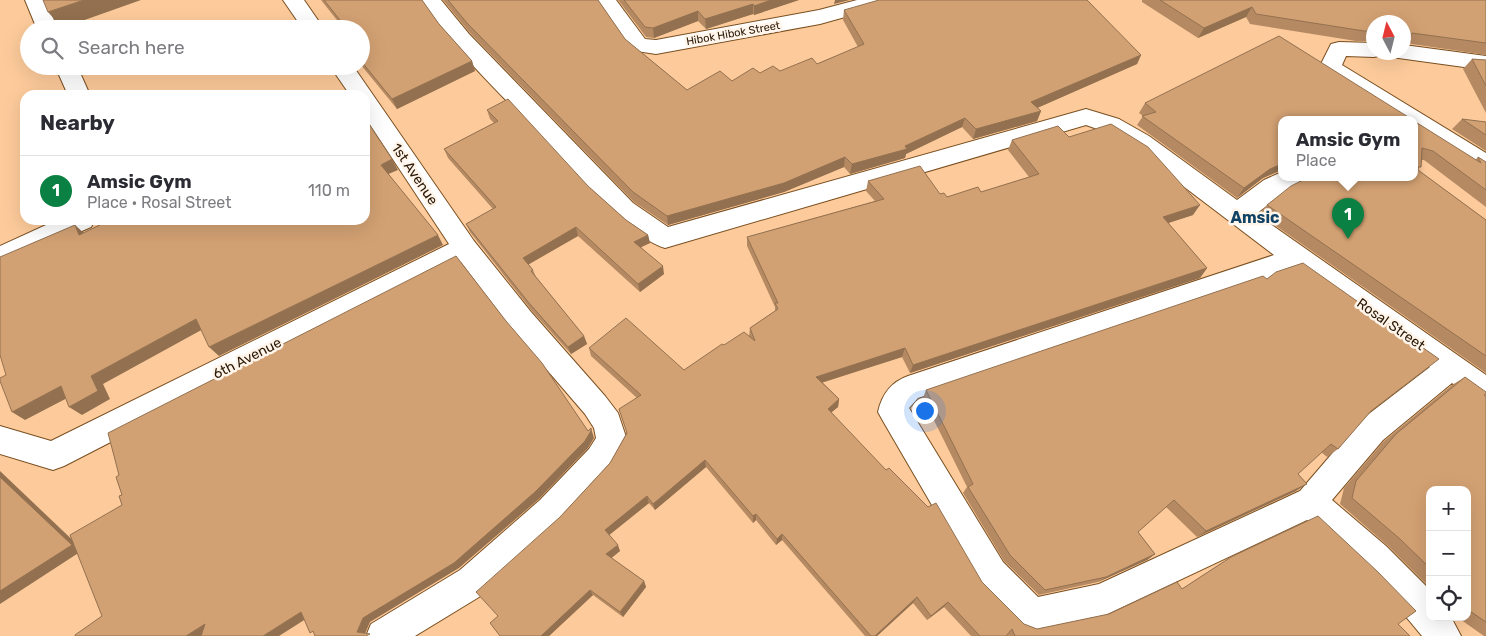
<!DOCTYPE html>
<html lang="en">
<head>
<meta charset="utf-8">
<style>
  :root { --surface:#fff; --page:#f7f7f7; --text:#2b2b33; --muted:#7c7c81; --line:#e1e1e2; --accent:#0b8043 }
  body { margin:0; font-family:Rubik,sans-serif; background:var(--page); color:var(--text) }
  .controls { position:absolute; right:15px; bottom:15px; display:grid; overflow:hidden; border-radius:10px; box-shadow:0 5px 20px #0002 }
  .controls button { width:45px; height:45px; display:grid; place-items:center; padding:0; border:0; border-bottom:1px solid var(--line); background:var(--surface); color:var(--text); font:25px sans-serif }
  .compass { position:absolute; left:1366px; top:15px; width:45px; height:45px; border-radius:50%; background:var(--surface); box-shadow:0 5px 20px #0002; rotate:353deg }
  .you { position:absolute; left:924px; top:410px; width:18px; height:18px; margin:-12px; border:4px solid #fff; border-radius:50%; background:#1a73e8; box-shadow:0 0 0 8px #1a73e833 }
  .badge { display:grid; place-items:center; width:32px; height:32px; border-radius:50%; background:var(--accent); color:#fff; font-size:16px; font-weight:700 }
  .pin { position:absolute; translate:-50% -41px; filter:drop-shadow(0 1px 2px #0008) }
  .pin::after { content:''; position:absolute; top:26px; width:18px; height:15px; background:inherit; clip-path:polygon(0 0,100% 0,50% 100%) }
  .popup { position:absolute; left:1278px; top:116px; width:140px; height:65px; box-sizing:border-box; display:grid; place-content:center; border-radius:10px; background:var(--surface); filter:drop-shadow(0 1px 4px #0005); font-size:16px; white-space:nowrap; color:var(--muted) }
  .popup b { font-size:19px; color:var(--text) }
  .popup::after { content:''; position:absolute; left:50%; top:100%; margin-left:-10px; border:10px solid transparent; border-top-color:var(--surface) }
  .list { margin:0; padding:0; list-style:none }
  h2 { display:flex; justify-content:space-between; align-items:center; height:65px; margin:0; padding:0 20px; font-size:21px }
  h2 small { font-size:16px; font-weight:400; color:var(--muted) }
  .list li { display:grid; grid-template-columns:32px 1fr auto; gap:15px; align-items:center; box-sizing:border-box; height:70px; padding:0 20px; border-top:1px solid var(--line) }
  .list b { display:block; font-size:19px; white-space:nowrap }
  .list p { margin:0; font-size:16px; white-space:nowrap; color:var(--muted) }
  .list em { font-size:16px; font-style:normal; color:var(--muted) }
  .icon { flex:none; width:28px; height:28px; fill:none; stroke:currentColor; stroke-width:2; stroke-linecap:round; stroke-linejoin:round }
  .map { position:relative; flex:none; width:1486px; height:636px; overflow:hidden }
  .search { position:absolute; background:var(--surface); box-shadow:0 5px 20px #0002; left:20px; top:20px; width:350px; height:55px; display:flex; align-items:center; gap:12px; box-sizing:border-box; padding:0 18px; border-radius:28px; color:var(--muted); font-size:19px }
  .panel { position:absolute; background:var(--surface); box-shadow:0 5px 20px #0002; left:20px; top:90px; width:350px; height:135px; border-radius:15px }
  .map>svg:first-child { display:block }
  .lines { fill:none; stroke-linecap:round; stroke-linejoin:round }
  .minor-casing { stroke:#7a4f20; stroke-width:2 }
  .minor { fill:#fff; fill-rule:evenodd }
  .wall { fill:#b58a63 }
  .shaded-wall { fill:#937150 }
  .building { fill:#d2a173; stroke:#937150 }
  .labels { text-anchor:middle; stroke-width:5; stroke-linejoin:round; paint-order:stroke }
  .far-street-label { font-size:11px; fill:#2a1805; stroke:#fff5eb }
  .street-label { font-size:14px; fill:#2a1805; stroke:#fff5eb }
  .quarter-label { font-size:16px; font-weight:bold; fill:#104265; stroke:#fff5eb }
</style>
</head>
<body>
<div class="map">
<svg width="1486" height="636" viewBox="0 0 1486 636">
  <rect width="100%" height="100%" fill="#fdcb9b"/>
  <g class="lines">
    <defs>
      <path id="minor" d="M 25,0 L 45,0 L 58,29 L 37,29 Z
        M 283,0 L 304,0 L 324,29 L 303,29 Z
        M 420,0 L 441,0 L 469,34 L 633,203 L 668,227 L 1086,109 L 1119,119 L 1149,136 L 1237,200 L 1264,180 L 1282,172 L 1282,178 L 1304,178 L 1301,184 L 1282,194 L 1256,214 L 1486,375 L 1486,404 L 1476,400 L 1452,383 L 1383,440 L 1332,500 L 1386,546 L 1425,585 L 1430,591 L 1430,617 L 1451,617 L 1461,636 L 1422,636 C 1388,593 1348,557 1307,520 L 1101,617 L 1032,632 L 1020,627 L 979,586 L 883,421 L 878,412 C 882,394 891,382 908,376 L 1274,255 L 1133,148 L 1103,131 L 1086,125 L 665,248 C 619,233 561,159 528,123 C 491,84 450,45 420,0 ZM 1294,270 L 1430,367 L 1361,420 L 1300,491 L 1099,584 L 1038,597 L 1003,562 L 909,408 L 918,398 Z
        M 595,0 L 616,0 L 645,39 L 656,40 L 819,10 L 857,0 L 891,0 L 888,5 L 820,24 L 656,54 L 630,50 Z
        M 1339,42 L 1374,43 L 1374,52 L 1383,52 L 1382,55 L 1374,57 L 1346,56 L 1342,65 L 1486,153 L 1486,173 L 1477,170 L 1414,131 L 1414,120 L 1397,120 L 1322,73 L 1319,68 L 1331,44 Z
        M 1404,45 L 1486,56 L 1486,70 L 1391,57 L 1388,52 L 1404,52 Z
        M 55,66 L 77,66 L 90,95 L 68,95 Z
        M 330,66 L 353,66 L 474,241 L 531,312 L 605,396 L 618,413 L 627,440 L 611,469 L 562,522 L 484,594 L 415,636 L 366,636 L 371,624 L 460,570 L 540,500 L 589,449 L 596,438 L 594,428 L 585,414 L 511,328 L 461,262 L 64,466 L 53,470 L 0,454 L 0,426 L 51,441 L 449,244 L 365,117 L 365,95 L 350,95 Z
        M 57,220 L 95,220 L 91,227 L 0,267 L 0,246 Z"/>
    </defs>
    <use href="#minor" class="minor-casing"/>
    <use href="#minor" class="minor"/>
  </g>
  <path class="wall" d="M 321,0 L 422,0 L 439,24 L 472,61 L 475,71 L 397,109 L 361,65 L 361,29 L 344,29 Z
    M 443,0 L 598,0 L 625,39 L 687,90 L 732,81 L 760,73 L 780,71 L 817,64 L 858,47 L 843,20 L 844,10 L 1141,55 L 1137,64 L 1037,108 L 1041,111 L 1037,121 L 973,139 L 962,127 L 906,154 L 905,158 L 850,174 L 844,167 L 784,192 L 668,225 L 634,202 L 470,33 Z
    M 618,0 L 799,0 L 754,15 L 753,14 L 706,29 L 698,21 L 654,38 L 646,37 Z
    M 1142,0 L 1486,0 L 1486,55 L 1405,43 L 1404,45 L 1404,22 L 1374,22 L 1374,41 L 1356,41 L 1250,24 L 1246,17 L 1198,38 L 1142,2 Z
    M 1472,59 L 1486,60 L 1486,113 L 1463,69 Z
    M 1145,103 L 1282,120 L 1282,170 L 1263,178 L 1237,198 L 1137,125 L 1143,116 L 1139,113 Z
    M 487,110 L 588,186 L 626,220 L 648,235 L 650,243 L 641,247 L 664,274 L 640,292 L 578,236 L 528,264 L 533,270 L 536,277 L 584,336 L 587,344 L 571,354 L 532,311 L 470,232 L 466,224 L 493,209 L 448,158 L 444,149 L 494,123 L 490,119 Z
    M 1462,119 L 1486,122 L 1486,151 L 1452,129 Z
    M 1414,121 L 1475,160 L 1478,157 L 1486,162 L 1486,207 L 1424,160 L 1422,160 L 1418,170 L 1486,220 L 1486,373 L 1259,214 L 1267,205 L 1304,179 L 1305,178 L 1414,178 Z
    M 1069,137 L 1193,215 L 1168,223 L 1207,268 L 1200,278 L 910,373 L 902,357 L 822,382 L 839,399 L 838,407 L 831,412 L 982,582 L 1024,624 L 1037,629 L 1109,614 L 1182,589 L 1231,557 L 1398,624 L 1410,636 L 1007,636 L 1007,635 L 1006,636 L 971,636 L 944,607 L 927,620 L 913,603 L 877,636 L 865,636 L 782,540 L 776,545 L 756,520 L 753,523 L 706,467 L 655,510 L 649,503 L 609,535 L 620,551 L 611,558 L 644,581 L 646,587 L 623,617 L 593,595 L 549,636 L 500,636 L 498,616 L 560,517 L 610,463 L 626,434 L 637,398 L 591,356 L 589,348 L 684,370 L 724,345 L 749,336 L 750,328 L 775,311 L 775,307 L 747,246 L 747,237 L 875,201 L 866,191 L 868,181 L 940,194 L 947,197 L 981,192 L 1029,177 L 1008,150 L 1012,140 Z
    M 1465,377 L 1486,396 L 1486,636 L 1484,636 L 1457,617 L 1467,617 L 1467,490 L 1430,490 L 1430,588 L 1387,545 L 1340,504 L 1344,488 L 1384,441 L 1452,385 Z
    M 926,390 L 1371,411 L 1338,449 L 1327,457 L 1321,452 L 1298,474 L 1296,491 L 1197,537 L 1166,507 L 1138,532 L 1155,554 L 1147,560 L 1098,582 L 1039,595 L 1004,561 L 963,493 L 967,487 L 923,398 Z"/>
  <path class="shaded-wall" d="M 84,0 L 141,0 L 62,28 L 48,12 Z
    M 771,0 L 799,0 L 754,15 L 754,6 Z
    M 835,0 L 850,0 L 834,4 Z
    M 753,4 L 753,14 L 706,29 L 705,19 Z
    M 1252,7 L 1246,17 L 1198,38 L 1204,28 Z
    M 698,11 L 698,21 L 654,38 L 653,28 Z
    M 1141,55 L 1137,64 L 1028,112 L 1031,102 Z
    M 472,61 L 475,71 L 397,109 L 392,99 Z
    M 1041,111 L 1037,121 L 973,139 L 976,129 Z
    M 965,118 L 962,127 L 906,154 L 905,158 L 850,174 L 852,164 L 905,146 Z
    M 845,157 L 844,167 L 784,192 L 668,225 L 667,216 Z
    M 392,159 L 398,170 L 386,175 L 381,165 Z
    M 1282,164 L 1281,170 L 1263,178 L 1237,198 L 1244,188 L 1270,169 Z
    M 1200,205 L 1193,215 L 1156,227 L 1163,217 Z
    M 75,225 L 86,235 L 79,235 Z
    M 576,227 L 578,236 L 526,266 L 523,258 Z
    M 438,235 L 443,245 L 219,356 L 209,347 Z
    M 648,235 L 650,243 L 635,250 L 634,242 Z
    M 663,266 L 664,274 L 640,292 L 638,284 Z
    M 1207,268 L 1200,278 L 910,373 L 913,365 Z
    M 196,319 L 205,328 L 103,384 L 110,399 L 82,415 L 69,407 L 91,376 Z
    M 584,336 L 587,344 L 571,354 L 568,347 Z
    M 905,348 L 902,357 L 815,385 L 816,377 Z
    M 61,386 L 73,395 L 25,420 L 12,412 Z
    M 839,399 L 838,407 L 826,417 L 828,409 Z
    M 591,428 L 594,438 L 588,448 L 539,499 L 459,568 L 370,622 L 364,636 L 357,632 L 363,618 Z
    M 705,460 L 706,467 L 655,510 L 653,504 Z
    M 0,471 L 83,550 L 0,604 Z
    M 1307,484 L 1296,491 L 1197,537 L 1206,531 Z
    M 647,496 L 649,503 L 608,536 L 605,530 Z
    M 756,514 L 756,520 L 753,523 L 753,516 Z
    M 782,534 L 782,540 L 776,545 L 777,539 Z
    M 618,545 L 620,551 L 609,560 L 606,554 Z
    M 1155,554 L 1147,560 L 1098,582 L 1106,577 Z
    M 644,581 L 646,587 L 623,617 L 620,612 Z
    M 590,590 L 593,595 L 549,636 L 541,636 Z
    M 917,597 L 913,603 L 877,636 L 875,636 Z
    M 948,602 L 944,607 L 927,620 L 931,616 Z
    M 301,612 L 309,617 L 279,636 L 263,636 Z
    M 205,624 L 203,636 L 186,636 Z"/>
  <path class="building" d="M 43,0 L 84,0 L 48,12 Z
    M 324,0 L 422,0 L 439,24 L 472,61 L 392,99 L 361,61 L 361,29 L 347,29 Z
    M 448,0 L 598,0 L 625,39 L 687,90 L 720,71 L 732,81 L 753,68 L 760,73 L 773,66 L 780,71 L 812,58 L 817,64 L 864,44 L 844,10 L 879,0 L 1087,0 L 1141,55 L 1031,102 L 1041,111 L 976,129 L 965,118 L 905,146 L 907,149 L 852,164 L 845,157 L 784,183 L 667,216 L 633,192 L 467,23 Z
    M 624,0 L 771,0 L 754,6 L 753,4 L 705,19 L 698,11 L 653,28 L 645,27 Z
    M 1160,0 L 1486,0 L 1486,43 L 1412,33 L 1410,37 L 1404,36 L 1404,22 L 1374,22 L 1374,31 L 1364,31 L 1256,14 L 1252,7 L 1204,28 Z
    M 1279,36 L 1413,120 L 1282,120 L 1282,164 L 1270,169 L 1244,188 L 1142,116 L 1156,112 L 1145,103 Z
    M 1472,59 L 1486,60 L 1486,86 Z
    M 508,99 L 588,186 L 626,220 L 648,235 L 634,242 L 663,266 L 638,284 L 576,227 L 523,258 L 533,270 L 531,271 L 584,336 L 568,347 L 529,303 L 466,224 L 496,207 L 444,149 L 498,121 L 487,110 Z
    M 365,118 L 392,159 L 381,165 L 438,235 L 209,347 L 196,319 L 91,376 L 98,391 L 69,407 L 61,386 L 12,412 L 0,381 L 0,378 L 6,375 L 0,355 L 0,257 L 75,225 L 79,235 L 110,220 L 365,220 Z
    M 1462,119 L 1486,122 L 1486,135 Z
    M 1414,121 L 1481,163 L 1478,157 L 1486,162 L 1486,190 L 1433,151 L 1422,148 L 1421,167 L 1418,167 L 1418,170 L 1486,220 L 1486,356 L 1267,205 L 1291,186 L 1307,178 L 1414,178 Z
    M 1111,124 L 1148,147 L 1200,205 L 1163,217 L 1207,268 L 913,365 L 905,348 L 816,377 L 839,399 L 828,409 L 886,470 L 889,468 L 928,507 L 936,503 L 982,582 L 1024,624 L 1037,629 L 1109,614 L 1177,582 L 1182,589 L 1231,557 L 1318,516 L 1378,572 L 1416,611 L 1398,624 L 1410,636 L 1015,636 L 1012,629 L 1006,636 L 980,636 L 948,602 L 931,616 L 917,597 L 875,636 L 871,636 L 782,534 L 777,539 L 756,514 L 753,516 L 705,460 L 653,504 L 647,496 L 605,530 L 618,545 L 606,554 L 644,581 L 620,612 L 590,590 L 541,636 L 500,636 L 490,623 L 498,616 L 476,592 L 560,517 L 610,463 L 627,433 L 619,409 L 641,395 L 589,348 L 626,318 L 684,370 L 722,344 L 724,345 L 744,332 L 755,341 L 750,328 L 778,309 L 775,303 L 778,303 L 747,237 L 884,199 L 868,181 L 920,166 L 940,194 L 944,193 L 947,197 L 978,187 L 981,192 L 1039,174 L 1012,140 L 1058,126 L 1069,137 Z
    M 456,256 L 506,321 L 542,363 L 588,431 L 591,428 L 591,431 L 585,441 L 535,492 L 454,563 L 363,618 L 357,632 L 370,634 L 366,636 L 315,636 L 313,631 L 310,633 L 301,612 L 263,636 L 201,636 L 205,624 L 186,636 L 75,636 L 75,635 L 102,616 L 70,535 L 122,505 L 119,496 L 122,495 L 116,477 L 119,475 L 108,433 Z
    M 1303,263 L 1439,359 L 1371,411 L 1338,449 L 1331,444 L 1298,474 L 1307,484 L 1206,531 L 1174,500 L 1138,532 L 1155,554 L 1106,577 L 1045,590 L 1010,555 L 968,487 L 973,484 L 926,390 L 1263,276 L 1267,279 L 1276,272 Z
    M 1465,377 L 1486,392 L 1486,394 L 1484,395 L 1486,396 L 1486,622 L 1467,609 L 1467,490 L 1430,490 L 1430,568 L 1400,539 L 1352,498 L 1356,481 L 1396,434 Z
    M 0,477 L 72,545 L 0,591 Z"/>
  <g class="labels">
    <g class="far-street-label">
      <text transform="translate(733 33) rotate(-10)" y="4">Hibok Hibok Street</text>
    </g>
    <g class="street-label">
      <text transform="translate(415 174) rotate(56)" y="5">1st Avenue</text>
      <text transform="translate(1391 324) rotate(35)" y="5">Rosal Street</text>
      <text transform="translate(247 358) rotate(-27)" y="5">6th Avenue</text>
    </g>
    <g class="quarter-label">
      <text x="1255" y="223">Amsic</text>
    </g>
  </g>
</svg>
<div class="controls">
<button>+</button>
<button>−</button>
<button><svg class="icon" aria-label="locate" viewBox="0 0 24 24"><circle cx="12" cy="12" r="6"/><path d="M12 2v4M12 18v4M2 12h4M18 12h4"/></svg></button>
</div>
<svg class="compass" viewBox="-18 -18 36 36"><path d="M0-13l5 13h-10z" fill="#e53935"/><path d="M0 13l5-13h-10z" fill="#7c7c81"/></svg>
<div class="you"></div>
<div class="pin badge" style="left:1348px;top:239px">1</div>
<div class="popup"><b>Amsic Gym</b>Place</div>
<div class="search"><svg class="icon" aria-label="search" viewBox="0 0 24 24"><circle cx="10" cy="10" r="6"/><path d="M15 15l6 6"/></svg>Search here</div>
<section class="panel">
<h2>Nearby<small></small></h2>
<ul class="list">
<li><span class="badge">1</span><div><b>Amsic Gym</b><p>Place · Rosal Street</p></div><em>110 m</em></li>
</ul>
</section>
</div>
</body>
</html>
